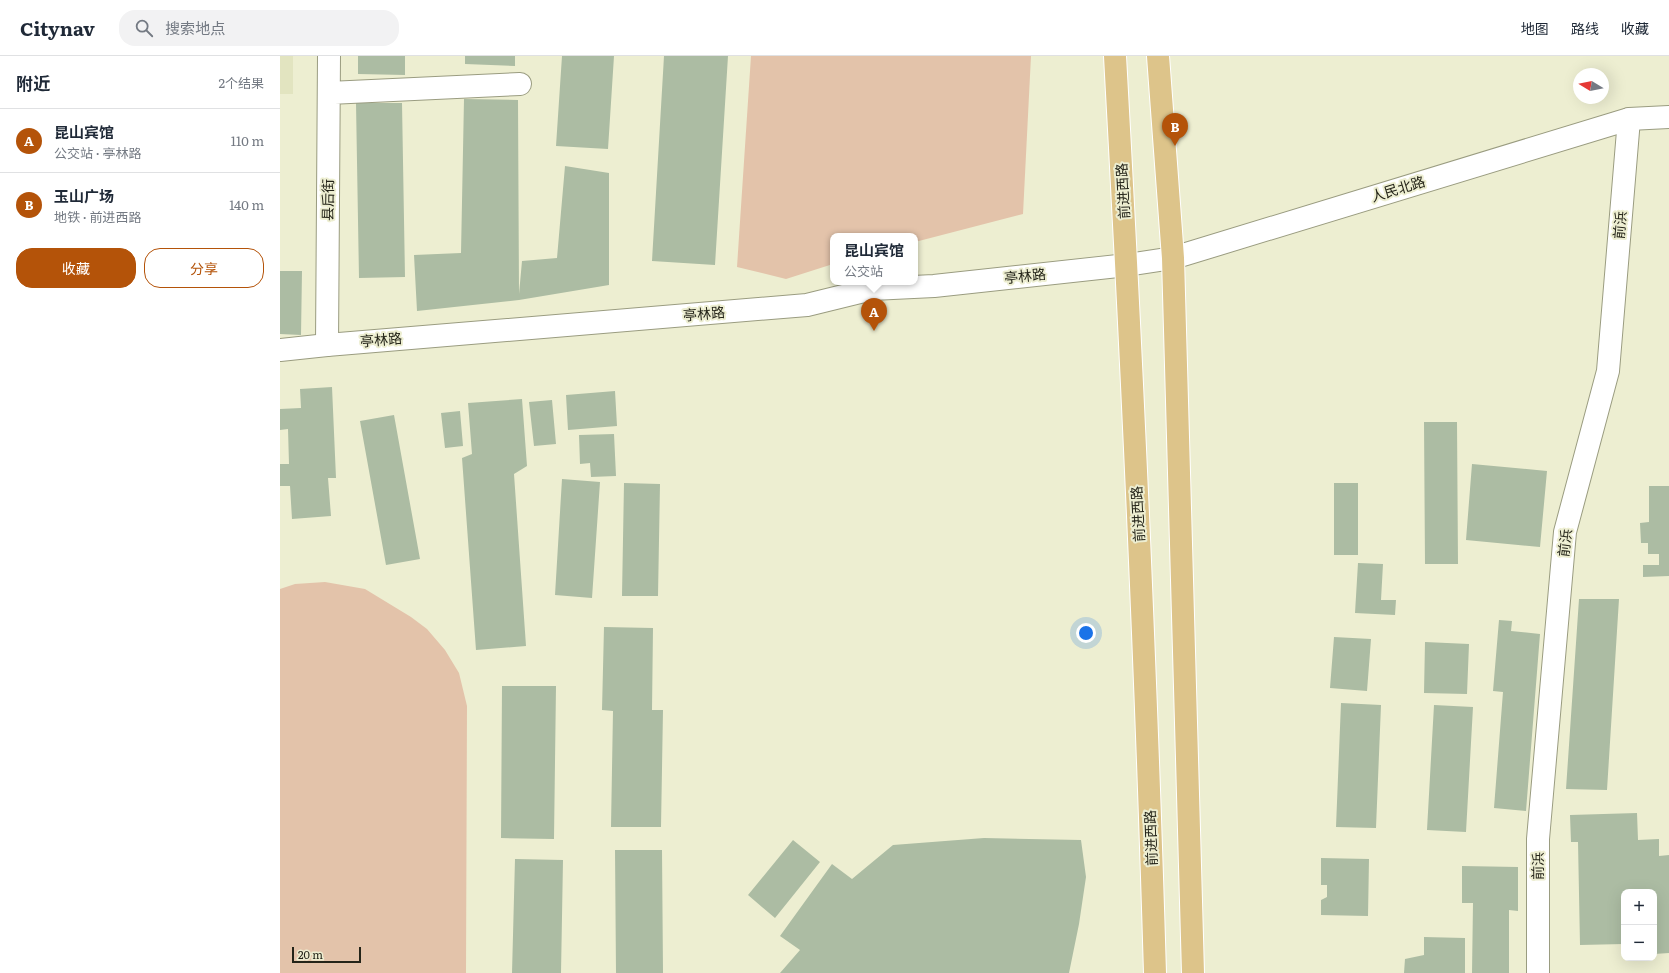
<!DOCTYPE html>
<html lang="zh">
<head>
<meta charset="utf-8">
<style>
  :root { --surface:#fff; --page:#f2f2f3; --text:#1f2937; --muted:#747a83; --line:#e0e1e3; --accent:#b45309 }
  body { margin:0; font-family:Literata,"Noto Sans SC",serif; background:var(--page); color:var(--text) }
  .controls { position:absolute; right:12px; bottom:12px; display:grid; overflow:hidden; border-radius:8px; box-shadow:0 4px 16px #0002 }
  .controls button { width:36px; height:36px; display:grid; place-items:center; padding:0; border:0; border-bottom:1px solid var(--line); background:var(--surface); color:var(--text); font:20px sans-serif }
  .compass { position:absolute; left:1293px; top:12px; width:36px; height:36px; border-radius:50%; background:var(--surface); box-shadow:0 4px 16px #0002; rotate:280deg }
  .scale { position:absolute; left:12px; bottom:10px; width:69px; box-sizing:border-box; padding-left:4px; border:2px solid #242419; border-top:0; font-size:11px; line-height:14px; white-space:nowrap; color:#242419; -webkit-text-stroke:3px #edeed1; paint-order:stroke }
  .you { position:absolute; left:806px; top:577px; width:14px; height:14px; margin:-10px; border:3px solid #fff; border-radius:50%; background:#1a73e8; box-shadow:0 0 0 6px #1a73e833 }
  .badge { display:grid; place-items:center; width:26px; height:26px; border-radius:50%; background:var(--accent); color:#fff; font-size:13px; font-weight:700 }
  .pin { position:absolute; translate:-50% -33px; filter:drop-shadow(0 1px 2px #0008) }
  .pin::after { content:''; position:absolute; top:21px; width:14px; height:12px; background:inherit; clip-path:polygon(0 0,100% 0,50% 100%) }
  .popup { position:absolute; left:550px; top:177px; width:88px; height:52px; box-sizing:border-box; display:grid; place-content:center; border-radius:8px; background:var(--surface); filter:drop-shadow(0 1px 3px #0005); font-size:13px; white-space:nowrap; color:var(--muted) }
  .popup b { font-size:15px; color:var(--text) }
  .popup::after { content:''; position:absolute; left:50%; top:100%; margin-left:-8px; border:8px solid transparent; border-top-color:var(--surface) }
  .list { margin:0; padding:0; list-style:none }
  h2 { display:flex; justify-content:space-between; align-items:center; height:52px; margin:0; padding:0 16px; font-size:17px }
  h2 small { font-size:13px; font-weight:400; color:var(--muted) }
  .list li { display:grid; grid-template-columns:26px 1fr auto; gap:12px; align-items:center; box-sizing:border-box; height:64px; padding:0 16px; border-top:1px solid var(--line) }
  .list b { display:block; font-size:15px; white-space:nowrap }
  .list p { margin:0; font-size:13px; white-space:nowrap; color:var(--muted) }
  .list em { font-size:13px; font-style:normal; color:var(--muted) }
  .actions { display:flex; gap:8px; padding:12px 16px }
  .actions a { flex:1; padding:9px 0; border:1px solid var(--accent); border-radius:16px; text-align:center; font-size:14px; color:var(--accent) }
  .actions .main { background:var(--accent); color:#fff }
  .icon { flex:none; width:22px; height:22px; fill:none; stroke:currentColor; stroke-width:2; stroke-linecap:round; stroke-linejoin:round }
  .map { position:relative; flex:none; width:1389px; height:917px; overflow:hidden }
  header { display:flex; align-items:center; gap:24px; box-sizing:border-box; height:56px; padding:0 20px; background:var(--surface); border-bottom:1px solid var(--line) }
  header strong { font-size:19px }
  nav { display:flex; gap:22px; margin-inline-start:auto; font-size:14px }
  .search { width:280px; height:36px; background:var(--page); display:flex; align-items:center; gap:10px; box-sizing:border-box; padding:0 14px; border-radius:16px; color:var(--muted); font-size:15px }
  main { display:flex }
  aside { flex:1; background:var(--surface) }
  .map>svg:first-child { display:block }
  .built { fill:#e2e4c0 }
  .green { fill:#e3c3aa }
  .building { fill:#acbca3 }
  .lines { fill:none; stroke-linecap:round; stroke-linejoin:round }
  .street-casing { stroke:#9a9c80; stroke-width:24 }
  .secondary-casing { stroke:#9a9c80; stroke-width:24 }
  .primary-casing { stroke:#fff; stroke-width:24 }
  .street { stroke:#fff; stroke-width:22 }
  .secondary { stroke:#fff; stroke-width:22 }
  .primary { stroke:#ddc48a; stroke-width:22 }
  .labels { text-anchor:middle; stroke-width:4; stroke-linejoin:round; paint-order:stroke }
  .street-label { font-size:14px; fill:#242419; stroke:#edeed1 }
</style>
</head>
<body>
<header>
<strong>Citynav</strong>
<div class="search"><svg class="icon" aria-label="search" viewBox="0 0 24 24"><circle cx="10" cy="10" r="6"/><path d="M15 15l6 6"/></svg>搜索地点</div>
<nav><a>地图</a><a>路线</a><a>收藏</a></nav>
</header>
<main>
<aside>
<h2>附近<small>2个结果</small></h2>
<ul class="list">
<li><span class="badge">A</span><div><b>昆山宾馆</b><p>公交站 · 亭林路</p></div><em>110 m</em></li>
<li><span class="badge">B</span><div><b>玉山广场</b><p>地铁 · 前进西路</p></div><em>140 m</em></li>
</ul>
<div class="actions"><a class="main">收藏</a><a>分享</a></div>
</aside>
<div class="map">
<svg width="1389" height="917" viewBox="0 0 1389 917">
  <rect width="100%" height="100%" fill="#edeed1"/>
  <path class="built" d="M 0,0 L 13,0 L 13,38 L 0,38 Z"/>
  <path class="green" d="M 471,0 L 751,0 L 743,158 L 635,186 L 635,180 L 553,180 L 553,208 L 506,223 L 457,211 Z
    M 45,526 L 85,533 L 131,561 L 147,573 L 165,594 L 179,617 L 187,650 L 186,917 L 0,917 L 0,533 L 15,528 Z"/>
  <path class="building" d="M 78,0 L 125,0 L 125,19 L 78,18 Z
    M 185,0 L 235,0 L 235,10 L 185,8 Z
    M 282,0 L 334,0 L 328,93 L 276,90 Z
    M 384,0 L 448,0 L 435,209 L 372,205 Z
    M 184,43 L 238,44 L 239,238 L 242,205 L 277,202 L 285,110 L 329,117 L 329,229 L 239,244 L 137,255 L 134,199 L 181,197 Z
    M 76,47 L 122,47 L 125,221 L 79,222 Z
    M 0,215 L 22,215 L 21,279 L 0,278 Z
    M 52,331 L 56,422 L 48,422 L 51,460 L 12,463 L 10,430 L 0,430 L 0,408 L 9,408 L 8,373 L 0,374 L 0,353 L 21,352 L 20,333 Z
    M 335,335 L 337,370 L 288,374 L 286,339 Z
    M 242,343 L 247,410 L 234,418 L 246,590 L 196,594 L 182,402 L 192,398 L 188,347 Z
    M 272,344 L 276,388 L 254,390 L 249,346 Z
    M 180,355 L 183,390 L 165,392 L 161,357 Z
    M 114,359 L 140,503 L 106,509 L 80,365 Z
    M 1144,366 L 1177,366 L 1178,508 L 1145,508 Z
    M 334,378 L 336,420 L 311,421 L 310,407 L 300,408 L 299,379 Z
    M 1192,408 L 1267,415 L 1260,491 L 1186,484 Z
    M 282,423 L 320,426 L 312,542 L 275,539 Z
    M 344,427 L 380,428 L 378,540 L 342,540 Z
    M 1054,427 L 1078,427 L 1078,499 L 1054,499 Z
    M 1369,430 L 1389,430 L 1389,520 L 1363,521 L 1363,509 L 1379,509 L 1379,498 L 1368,498 L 1368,487 L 1361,487 L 1360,467 L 1369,466 Z
    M 1078,507 L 1103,508 L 1101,544 L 1116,544 L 1115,559 L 1075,557 Z
    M 1299,543 L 1339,543 L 1327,734 L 1286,733 Z
    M 1219,564 L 1232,565 L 1231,575 L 1260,578 L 1246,755 L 1214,752 L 1223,636 L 1213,635 Z
    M 324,571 L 373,572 L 372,654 L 383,654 L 381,771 L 331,771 L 333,655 L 322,654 Z
    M 1054,581 L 1091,583 L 1087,635 L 1050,632 Z
    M 1145,586 L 1189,588 L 1187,638 L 1144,637 Z
    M 222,630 L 276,630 L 274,783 L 221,782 Z
    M 1061,647 L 1101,649 L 1096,772 L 1056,771 Z
    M 1154,649 L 1193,651 L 1186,776 L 1147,774 Z
    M 1357,757 L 1358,784 L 1379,783 L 1379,800 L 1389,799 L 1389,897 L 1374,898 L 1374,836 L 1344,836 L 1344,888 L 1300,889 L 1298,786 L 1291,786 L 1290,759 Z
    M 704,782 L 801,784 L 806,821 L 799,868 L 789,917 L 500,917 L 520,894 L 500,880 L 552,808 L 572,823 L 613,789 Z
    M 513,784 L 540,806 L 495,862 L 468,839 Z
    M 335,794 L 382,794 L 383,917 L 336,917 Z
    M 1041,802 L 1089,803 L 1088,860 L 1041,859 L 1041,844 L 1047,841 L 1047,829 L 1041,829 Z
    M 235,803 L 283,804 L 281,917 L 232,917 Z
    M 1182,810 L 1238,811 L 1238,855 L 1229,854 L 1229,917 L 1192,917 L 1193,847 L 1182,847 Z
    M 1144,881 L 1185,882 L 1185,917 L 1124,917 L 1125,903 L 1144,899 Z"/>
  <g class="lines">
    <defs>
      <path id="street" d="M 49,37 L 240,28
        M 47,289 L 49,0
        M 1258,917 L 1258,783 L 1285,476 L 1328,315 L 1349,63"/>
      <path id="secondary" d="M 0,294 L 47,289 L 527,249 L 592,233 L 654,230 L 847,209 L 893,202 L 1349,63 L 1389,61"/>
      <path id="primary" d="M 835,0 C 852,306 866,611 875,917
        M 878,0 L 893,202 L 913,917"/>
    </defs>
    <use href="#street" class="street-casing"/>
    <use href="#secondary" class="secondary-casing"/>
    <use href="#primary" class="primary-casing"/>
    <use href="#street" class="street"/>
    <use href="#secondary" class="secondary"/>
    <use href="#primary" class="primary"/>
  </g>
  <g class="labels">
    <g class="street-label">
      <text transform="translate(1118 133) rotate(-17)" y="5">人民北路</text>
      <text transform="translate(843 135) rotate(-93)" y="5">前进西路</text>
      <text transform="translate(48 144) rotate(-89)" y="5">县后街</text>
      <text transform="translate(1340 169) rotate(-85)" y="5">前浜</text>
      <text transform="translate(745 220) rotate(-6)" y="5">亭林路</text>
      <text transform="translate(424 258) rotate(-5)" y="5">亭林路</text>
      <text transform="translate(101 284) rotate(-5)" y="5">亭林路</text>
      <text transform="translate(858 458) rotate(-93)" y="5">前进西路</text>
      <text transform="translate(1285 487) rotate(-83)" y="5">前浜</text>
      <text transform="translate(871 782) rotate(-92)" y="5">前进西路</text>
      <text transform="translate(1258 810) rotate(-90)" y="5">前浜</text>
    </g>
  </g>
</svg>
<div class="controls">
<button>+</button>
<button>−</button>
</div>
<svg class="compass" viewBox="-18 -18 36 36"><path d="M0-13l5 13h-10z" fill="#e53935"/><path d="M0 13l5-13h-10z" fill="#747a83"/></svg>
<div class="scale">20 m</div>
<div class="you"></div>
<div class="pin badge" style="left:594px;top:275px">A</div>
<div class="popup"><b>昆山宾馆</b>公交站</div>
<div class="pin badge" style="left:895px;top:90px">B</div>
</div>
</main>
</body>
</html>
